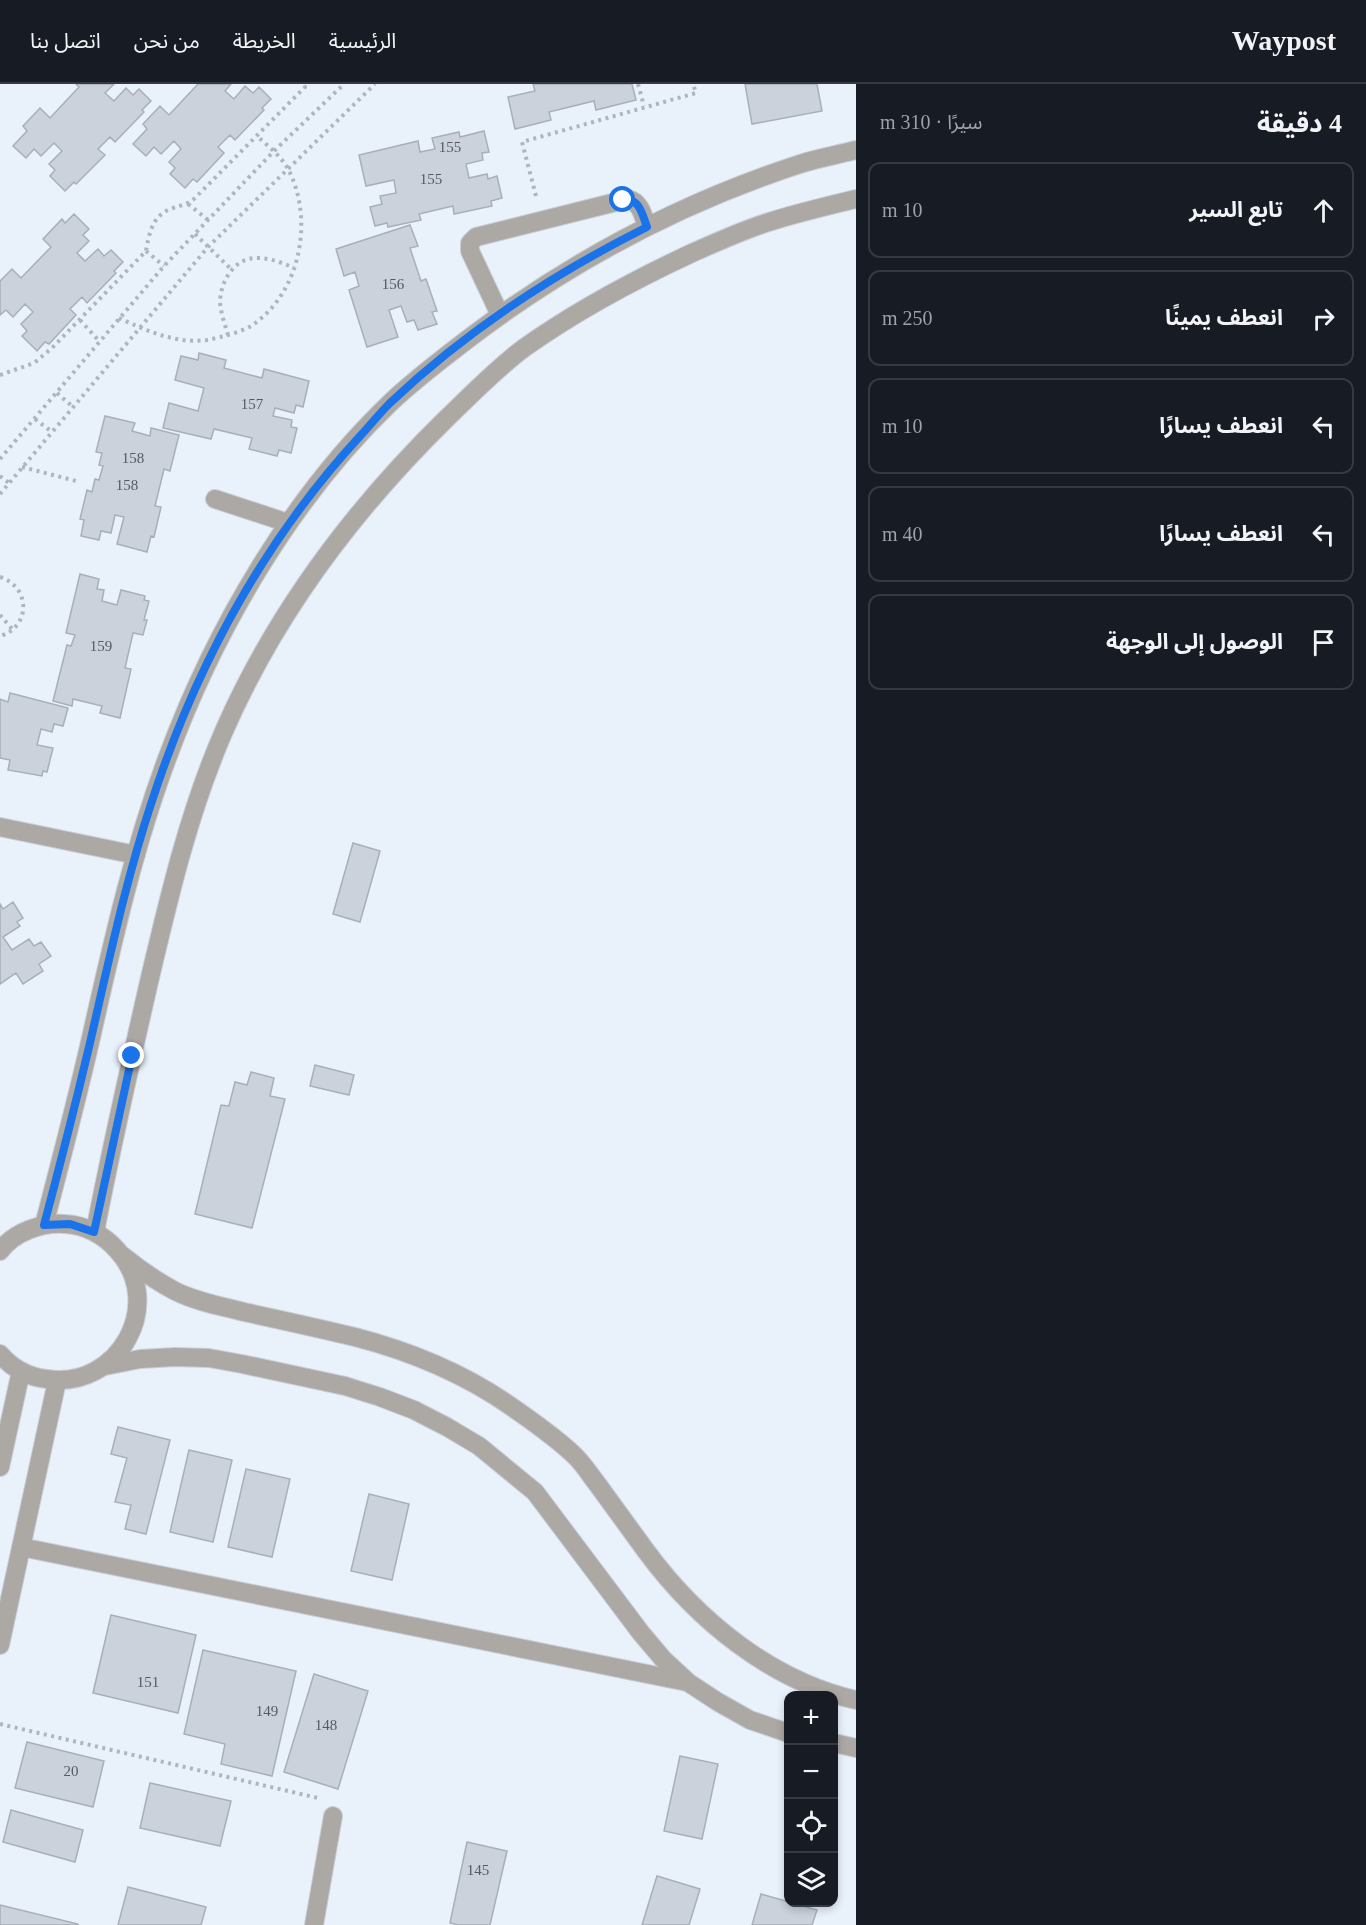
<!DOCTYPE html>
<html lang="ar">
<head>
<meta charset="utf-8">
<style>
  :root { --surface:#171b24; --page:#20242c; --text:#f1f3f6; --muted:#9ea1a6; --line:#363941 }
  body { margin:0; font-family:"Times New Roman","Noto Sans Arabic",serif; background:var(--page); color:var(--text); direction:rtl }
  .controls { position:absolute; right:18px; bottom:18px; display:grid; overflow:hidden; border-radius:12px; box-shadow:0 3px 9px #0003 }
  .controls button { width:54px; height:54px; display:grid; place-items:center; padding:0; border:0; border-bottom:2px solid var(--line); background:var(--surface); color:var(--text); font:30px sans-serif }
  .stop { position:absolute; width:18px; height:18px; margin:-14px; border:4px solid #1a73e8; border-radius:50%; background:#fff }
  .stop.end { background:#1a73e8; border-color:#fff; box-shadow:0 2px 6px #0008 }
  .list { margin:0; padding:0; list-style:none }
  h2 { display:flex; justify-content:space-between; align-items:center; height:78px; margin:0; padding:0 24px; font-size:26px }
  h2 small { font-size:20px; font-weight:400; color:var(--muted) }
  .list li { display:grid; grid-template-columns:39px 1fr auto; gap:18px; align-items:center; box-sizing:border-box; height:96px; margin:0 12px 12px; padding:0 12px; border:2px solid var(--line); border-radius:12px }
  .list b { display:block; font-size:22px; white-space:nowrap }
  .list em { font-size:20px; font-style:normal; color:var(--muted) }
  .icon { flex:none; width:33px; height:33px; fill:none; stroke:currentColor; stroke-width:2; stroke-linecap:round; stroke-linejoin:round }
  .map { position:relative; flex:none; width:856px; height:1841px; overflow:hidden; direction:ltr }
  header { display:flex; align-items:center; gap:36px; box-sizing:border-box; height:84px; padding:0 30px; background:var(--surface); border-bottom:2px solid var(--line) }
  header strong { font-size:28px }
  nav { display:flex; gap:33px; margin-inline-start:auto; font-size:21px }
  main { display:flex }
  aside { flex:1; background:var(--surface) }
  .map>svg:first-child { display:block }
  .building { fill:#cbd2dc; stroke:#a8afb8; stroke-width:1.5 }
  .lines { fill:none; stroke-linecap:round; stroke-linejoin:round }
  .minor-casing { stroke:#c8ced7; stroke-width:20 }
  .path { stroke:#afb5bd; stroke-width:4; stroke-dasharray:3 4.5; stroke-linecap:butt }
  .minor { stroke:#aca8a4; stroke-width:18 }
  .route { stroke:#1a73e8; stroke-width:8 }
  .labels { text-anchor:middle; stroke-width:4.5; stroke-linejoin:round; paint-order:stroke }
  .number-label { font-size:15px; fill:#56595f }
</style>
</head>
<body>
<header>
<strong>Waypost</strong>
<nav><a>الرئيسية</a><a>الخريطة</a><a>من نحن</a><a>اتصل بنا</a></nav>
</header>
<main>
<aside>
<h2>4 دقيقة<small>سيرًا · 310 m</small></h2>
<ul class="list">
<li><svg class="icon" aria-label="ahead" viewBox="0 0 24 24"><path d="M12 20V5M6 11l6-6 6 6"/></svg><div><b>تابع السير</b></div><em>10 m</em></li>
<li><svg class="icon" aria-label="right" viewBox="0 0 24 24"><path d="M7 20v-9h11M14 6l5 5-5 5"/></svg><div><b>انعطف يمينًا</b></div><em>250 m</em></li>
<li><svg class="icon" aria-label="left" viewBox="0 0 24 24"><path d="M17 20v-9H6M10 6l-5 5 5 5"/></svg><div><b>انعطف يسارًا</b></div><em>10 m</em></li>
<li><svg class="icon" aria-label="left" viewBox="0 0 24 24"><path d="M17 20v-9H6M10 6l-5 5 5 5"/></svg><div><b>انعطف يسارًا</b></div><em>40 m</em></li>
<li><svg class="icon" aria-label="arrive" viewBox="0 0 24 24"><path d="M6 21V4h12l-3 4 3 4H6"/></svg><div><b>الوصول إلى الوجهة</b></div></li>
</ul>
</aside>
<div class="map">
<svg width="856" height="1841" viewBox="0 0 856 1841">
  <rect width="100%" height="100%" fill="#e9f1fb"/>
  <path class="building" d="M 76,0 L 114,0 L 105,9 L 114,17 L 126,4 L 133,11 L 139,5 L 151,17 L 142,26 L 144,28 L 115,58 L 110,53 L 98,65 L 105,71 L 76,100 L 74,98 L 65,107 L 50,92 L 55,86 L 49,80 L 62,67 L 54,59 L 41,72 L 34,65 L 26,74 L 13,62 L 27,47 L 23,42 L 40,24 L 50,34 L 79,3 Z
    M 198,0 L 231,0 L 225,7 L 234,15 L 245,2 L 253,9 L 259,3 L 271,15 L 262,24 L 264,26 L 235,56 L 230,51 L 218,63 L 224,69 L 197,98 L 193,95 L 185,104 L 170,90 L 175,84 L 169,78 L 181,65 L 174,57 L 161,70 L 154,63 L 146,72 L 133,60 L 147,45 L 143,40 L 160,22 L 169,31 Z
    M 533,0 L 632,0 L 636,16 L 596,26 L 594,17 L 549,28 L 551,36 L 515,45 L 508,13 L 535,7 Z
    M 745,0 L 817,0 L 822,27 L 752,40 Z
    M 484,47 L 489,68 L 482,69 L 483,76 L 466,80 L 469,94 L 487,90 L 488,95 L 497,92 L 502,114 L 491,117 L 492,122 L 454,130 L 453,122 L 419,130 L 421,136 L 388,143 L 387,139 L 375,142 L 370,123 L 382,120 L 380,112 L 396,109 L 394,96 L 366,102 L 359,71 L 418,57 L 420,68 L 435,65 L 432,54 L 459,48 L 460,53 Z
    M 74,130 L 89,145 L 83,151 L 89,157 L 77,169 L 85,177 L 98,165 L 104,172 L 111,166 L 123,178 L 114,187 L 116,189 L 87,219 L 82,213 L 70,225 L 76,231 L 49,260 L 45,258 L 37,267 L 22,252 L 27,247 L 21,240 L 33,228 L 25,220 L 13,233 L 6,226 L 0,231 L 0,197 L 12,185 L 21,194 L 51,163 L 43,155 L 62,135 L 65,139 Z
    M 410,141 L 418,162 L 410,164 L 421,197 L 426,195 L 437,227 L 432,228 L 437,240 L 418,246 L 414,236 L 407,238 L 401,222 L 389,226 L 398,253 L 367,263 L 349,206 L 359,202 L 355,188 L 344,192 L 336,165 Z
    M 199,269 L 226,276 L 224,284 L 262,294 L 264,285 L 309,297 L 303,323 L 296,321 L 294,329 L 275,324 L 273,332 L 292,336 L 291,343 L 297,344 L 291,369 L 279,366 L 277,372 L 249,365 L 252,354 L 214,345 L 211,355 L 163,344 L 169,319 L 198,327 L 204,304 L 175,296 L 181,272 L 198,276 Z
    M 105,332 L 135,339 L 132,347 L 150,352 L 151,344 L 179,351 L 170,387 L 164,385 L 155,422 L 161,423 L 154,453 L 151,452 L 147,468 L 117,460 L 124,433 L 115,431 L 111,449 L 101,447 L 99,456 L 81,452 L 84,436 L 80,435 L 87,406 L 92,408 L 95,395 L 99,396 L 103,382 L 99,381 L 102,369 L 96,368 Z
    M 80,490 L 99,495 L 97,505 L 104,506 L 102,517 L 117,521 L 121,506 L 145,512 L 144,516 L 149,517 L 144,536 L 147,536 L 143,551 L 133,549 L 125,584 L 131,585 L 120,634 L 100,629 L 102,622 L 73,615 L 72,622 L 53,617 L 67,561 L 71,562 L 75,551 L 66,549 Z
    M 10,609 L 68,624 L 63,642 L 54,640 L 52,648 L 41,645 L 37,661 L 53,664 L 47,688 L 43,687 L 42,692 L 8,686 L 10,676 L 0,674 L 0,615 L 8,618 Z
    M 353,759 L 380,767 L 360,838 L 333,830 Z
    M 13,818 L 23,834 L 17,838 L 20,842 L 3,853 L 12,866 L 29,855 L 34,862 L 41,858 L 51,872 L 39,880 L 43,887 L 23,900 L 16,889 L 0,900 L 0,820 L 3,825 Z
    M 315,981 L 354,991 L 349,1011 L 310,1002 Z
    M 251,988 L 274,994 L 270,1012 L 285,1015 L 252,1144 L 195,1130 L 221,1021 L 229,1022 L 235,998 L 247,1001 Z
    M 118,1343 L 170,1356 L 146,1450 L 125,1445 L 131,1421 L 115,1418 L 127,1374 L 111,1370 Z
    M 189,1366 L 232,1376 L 213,1458 L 170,1448 Z
    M 246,1385 L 290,1395 L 272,1473 L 228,1463 Z
    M 369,1410 L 409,1420 L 392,1496 L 351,1487 Z
    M 111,1531 L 196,1551 L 178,1629 L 93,1609 Z
    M 203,1566 L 296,1587 L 272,1692 L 221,1680 L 225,1660 L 184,1650 Z
    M 314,1590 L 368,1607 L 338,1705 L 284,1688 Z
    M 27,1658 L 104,1677 L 93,1723 L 15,1704 Z
    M 680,1672 L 718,1680 L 702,1755 L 664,1747 Z
    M 150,1699 L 231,1717 L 220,1762 L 140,1744 Z
    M 11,1726 L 83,1746 L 75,1778 L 3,1758 Z
    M 467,1758 L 507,1767 L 490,1841 L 458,1841 L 450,1839 Z
    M 657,1792 L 700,1805 L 689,1841 L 642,1841 Z
    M 128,1803 L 206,1823 L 201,1841 L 118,1841 Z
    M 761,1810 L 817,1826 L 812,1841 L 752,1841 Z
    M 0,1821 L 78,1840 L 78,1841 L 0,1841 Z"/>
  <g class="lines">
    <defs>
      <path id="minor" d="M 500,231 L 470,167 L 470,159 L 476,153 L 628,115 C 641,118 643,132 647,143
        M 215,415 L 288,439
        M 0,743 L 136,771
        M 44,1141 C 60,1080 76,1019 90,958 C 112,861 133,765 168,672 C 215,545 292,413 390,319 C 414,296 442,275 468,255 C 568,179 680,119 800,80 C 818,74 837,71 856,66
        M 95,1148 C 111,1064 130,981 149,898 C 169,813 189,727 224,647 C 276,528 355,424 447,334 C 472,310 497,284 524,264 C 576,227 634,196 692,169 C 717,158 743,146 769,138 C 797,129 827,122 856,115
        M 0,1167 C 14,1148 42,1138 65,1140 C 85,1141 104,1151 117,1166 C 167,1220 118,1306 47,1295 C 29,1293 12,1284 0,1270
        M 123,1172 C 139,1185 156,1197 175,1207 C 197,1218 221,1222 244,1228 C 281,1236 318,1244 355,1253 C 409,1267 465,1290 512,1323 C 533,1338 557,1354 576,1373 C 584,1381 591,1392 598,1401 C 614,1423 630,1445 646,1467 C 697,1536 771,1597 856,1616
        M 105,1282 L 140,1275 L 175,1273 L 209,1274 L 242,1280 L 345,1302 L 380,1313 L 414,1326 L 447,1343 L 479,1362 L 535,1408 L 641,1549 L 663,1575 L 689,1599 L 718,1618 L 750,1636 L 788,1649
        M 0,1383 L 21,1287
        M 21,1463 L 687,1598
        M 0,1561 L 57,1297
        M 834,1659 L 856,1664
        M 314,1841 L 333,1732"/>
    </defs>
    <use href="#minor" class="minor-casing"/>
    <path class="path" d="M 638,0 L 644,22
      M 536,112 L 522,58 L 696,9 L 693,0
      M 188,120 L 208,136
      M 195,150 L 231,185
      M 146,167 L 164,182
      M 119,234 C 147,247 176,260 207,256 C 221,253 239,249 251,242 C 300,210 315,136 288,85 C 281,72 268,62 257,52
      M 80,236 L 100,258
      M 228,251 C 225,241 221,229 220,219 C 220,198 234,173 258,174 C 270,174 283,179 294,184
      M 0,291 L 34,279 L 51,265 L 146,167 C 149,149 153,130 173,124 C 182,121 188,120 195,114 L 305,3 L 301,0
      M 57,309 L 73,323
      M 35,335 L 52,348
      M 0,375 L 164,182 L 274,67 L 344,0
      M 22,383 L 76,397
      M 0,392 L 9,399
      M 0,410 L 208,163 L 375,0
      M 0,493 C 31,503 31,543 0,552
      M 0,531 L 13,546
      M 0,1640 L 318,1714"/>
    <use href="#minor" class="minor"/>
  </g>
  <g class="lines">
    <path class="route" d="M 132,972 L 94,1148 L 70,1140 L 44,1141 C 60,1081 75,1022 89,963 C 108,881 125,799 151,720 C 195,584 264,456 361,351 C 371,340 380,329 390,319 C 465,248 555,189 647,143 C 642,130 640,114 623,116"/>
  </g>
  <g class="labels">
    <g class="number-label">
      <text x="450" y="68">155</text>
      <text x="431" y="100">155</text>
      <text x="393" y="205">156</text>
      <text x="252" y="325">157</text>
      <text x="133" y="379">158</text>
      <text x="127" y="406">158</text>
      <text x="101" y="567">159</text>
      <text x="148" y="1603">151</text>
      <text x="267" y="1632">149</text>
      <text x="326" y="1646">148</text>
      <text x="71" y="1692">20</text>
      <text x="478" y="1791">145</text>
    </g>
  </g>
</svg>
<div class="controls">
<button>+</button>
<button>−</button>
<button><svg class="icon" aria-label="locate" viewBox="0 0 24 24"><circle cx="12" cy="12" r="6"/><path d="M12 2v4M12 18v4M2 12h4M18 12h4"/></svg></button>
<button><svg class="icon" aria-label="layers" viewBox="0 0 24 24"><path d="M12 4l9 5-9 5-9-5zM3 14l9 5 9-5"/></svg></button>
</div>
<div class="stop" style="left:623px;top:116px"></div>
<div class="stop end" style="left:132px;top:972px"></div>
</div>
</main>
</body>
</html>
